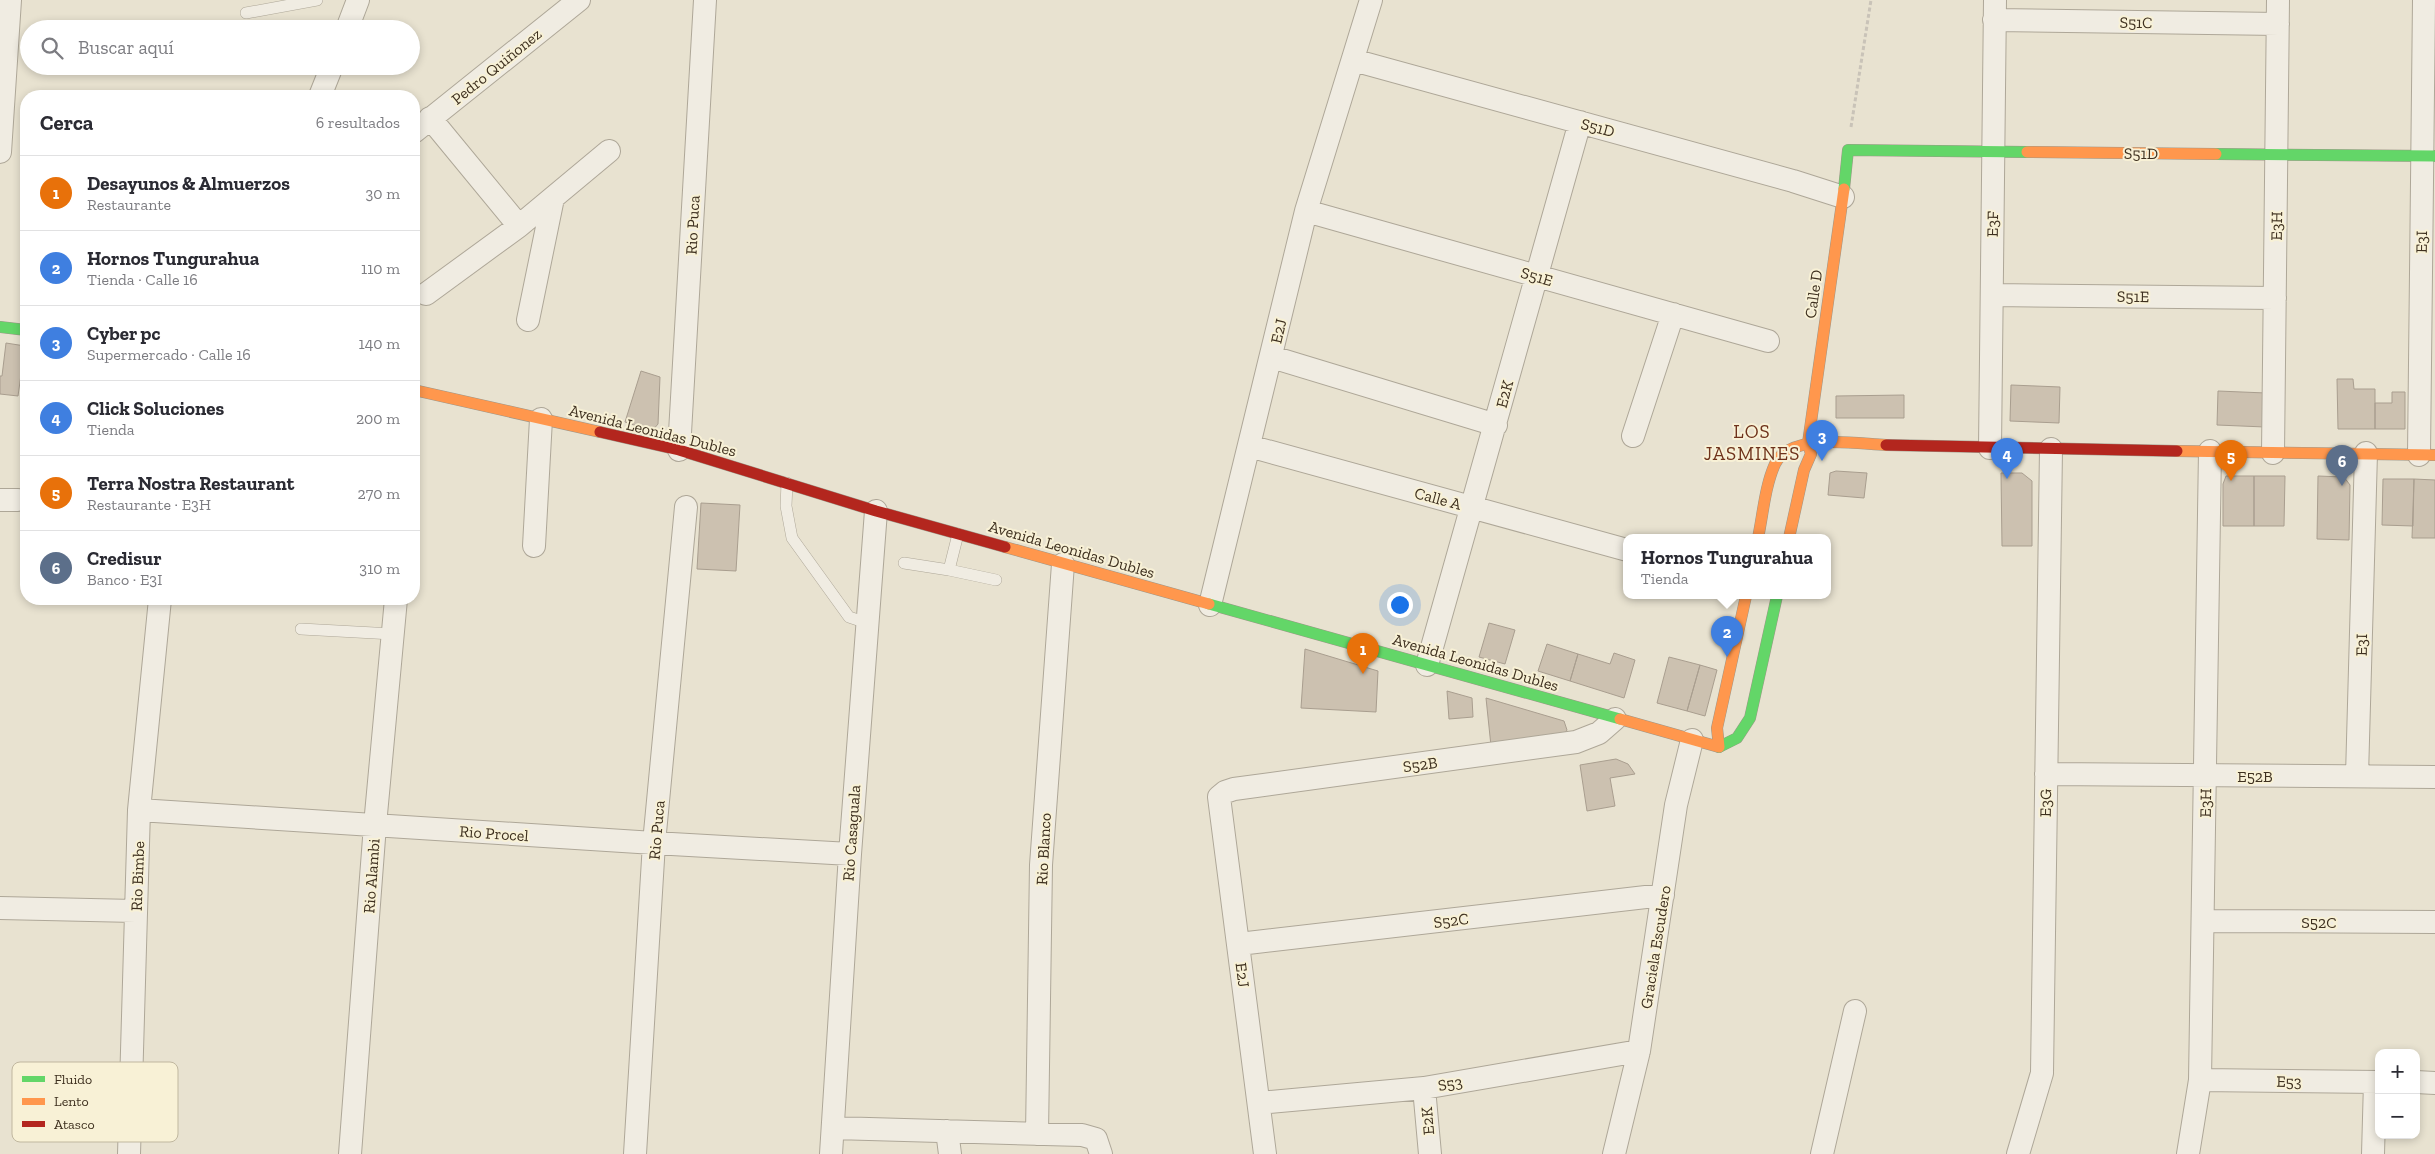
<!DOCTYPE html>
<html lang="es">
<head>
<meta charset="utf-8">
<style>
  :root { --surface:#fff; --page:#f2f2f3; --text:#2b2b33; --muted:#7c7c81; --line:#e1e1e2; --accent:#0f766e }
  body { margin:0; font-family:"Zilla Slab",serif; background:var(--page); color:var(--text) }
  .controls { position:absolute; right:15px; bottom:15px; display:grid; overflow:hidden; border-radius:10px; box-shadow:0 2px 8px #0003 }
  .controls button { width:45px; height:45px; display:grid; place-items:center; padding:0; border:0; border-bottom:1px solid var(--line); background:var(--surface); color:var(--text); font:25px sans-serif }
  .you { position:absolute; left:1399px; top:604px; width:18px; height:18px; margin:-12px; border:4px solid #fff; border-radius:50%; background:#1a73e8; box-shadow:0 0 0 8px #1a73e833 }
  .badge { display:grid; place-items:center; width:32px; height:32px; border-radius:50%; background:var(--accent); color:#fff; font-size:16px; font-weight:700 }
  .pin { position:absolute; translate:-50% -41px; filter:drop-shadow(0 1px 2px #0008) }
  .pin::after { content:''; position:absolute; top:26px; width:18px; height:15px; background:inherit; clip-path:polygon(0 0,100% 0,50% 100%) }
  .popup { position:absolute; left:1623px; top:534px; width:208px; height:65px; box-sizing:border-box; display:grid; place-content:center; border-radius:10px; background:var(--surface); filter:drop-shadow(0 1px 4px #0005); font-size:16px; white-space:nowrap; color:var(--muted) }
  .popup b { font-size:19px; color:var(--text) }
  .popup::after { content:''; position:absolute; left:50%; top:100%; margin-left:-10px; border:10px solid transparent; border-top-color:var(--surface) }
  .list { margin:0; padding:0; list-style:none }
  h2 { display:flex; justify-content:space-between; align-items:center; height:65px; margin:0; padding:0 20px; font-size:21px }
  h2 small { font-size:16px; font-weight:400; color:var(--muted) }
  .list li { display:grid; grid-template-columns:32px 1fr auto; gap:15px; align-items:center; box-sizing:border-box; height:75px; padding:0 20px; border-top:1px solid var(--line) }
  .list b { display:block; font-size:19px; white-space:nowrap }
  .list p { margin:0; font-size:16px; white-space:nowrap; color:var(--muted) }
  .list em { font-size:16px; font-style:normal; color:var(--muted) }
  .icon { flex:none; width:28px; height:28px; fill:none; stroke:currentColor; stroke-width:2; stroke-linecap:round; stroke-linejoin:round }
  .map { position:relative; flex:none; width:2435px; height:1154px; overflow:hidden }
  .search { position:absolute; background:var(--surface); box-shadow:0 2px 8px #0003; left:20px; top:20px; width:400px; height:55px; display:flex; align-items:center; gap:12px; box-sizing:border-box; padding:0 18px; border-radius:28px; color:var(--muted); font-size:19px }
  .panel { position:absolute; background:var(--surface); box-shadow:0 2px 8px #0003; left:20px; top:90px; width:400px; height:515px; border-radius:20px }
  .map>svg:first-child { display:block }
  .building { fill:#ccc1b0; stroke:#a99e8f }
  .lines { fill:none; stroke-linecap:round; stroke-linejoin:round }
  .lane-casing { stroke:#aea798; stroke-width:12 }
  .street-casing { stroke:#aea798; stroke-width:24 }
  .fast-casing { stroke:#9d9688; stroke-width:12 }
  .slow-casing { stroke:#9d9688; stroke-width:12 }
  .jam-casing { stroke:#9d9688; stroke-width:12 }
  .path { stroke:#c9c3b8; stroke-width:3; stroke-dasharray:4 2.5; stroke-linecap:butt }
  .lane { stroke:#f0ece2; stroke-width:11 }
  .street { stroke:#f0ece2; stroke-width:22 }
  .fast { stroke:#63d668; stroke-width:11 }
  .slow { stroke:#ff974d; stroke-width:11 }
  .jam { stroke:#b3261e; stroke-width:11 }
  .labels { text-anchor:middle; stroke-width:4; stroke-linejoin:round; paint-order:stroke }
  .street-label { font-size:16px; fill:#3e301f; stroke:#f8f1d6 }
  .quarter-label { font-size:19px; letter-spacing:1px; fill:#6e321b; stroke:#f8f1d6 }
  .key { fill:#f8f1d6; stroke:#c0b79f; stroke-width:1 }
  .key-label { font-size:14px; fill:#3e301f }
</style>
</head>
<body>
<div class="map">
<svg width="2435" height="1154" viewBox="0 0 2435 1154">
  <rect width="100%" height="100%" fill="#e8e2d0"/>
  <path class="building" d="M 6,343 L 25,346 L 18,396 L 0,394 L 0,376 L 2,376 Z
    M 641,371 L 660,377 L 658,424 L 652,431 L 625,422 Z
    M 2337,379 L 2353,379 L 2354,389 L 2375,389 L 2375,429 L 2338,429 Z
    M 2011,385 L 2060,387 L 2059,423 L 2010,421 Z
    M 2218,391 L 2266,393 L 2265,427 L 2217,425 Z
    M 2392,392 L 2405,392 L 2405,429 L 2375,429 L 2375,403 L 2392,403 Z
    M 1904,395 L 1904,418 L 1836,418 L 1836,396 Z
    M 1836,471 L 1867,473 L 1864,498 L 1828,495 L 1830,473 Z
    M 2001,473 L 2022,473 L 2032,481 L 2032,546 L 2002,546 Z
    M 2226,476 L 2254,476 L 2254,526 L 2223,526 L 2223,484 Z
    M 2254,476 L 2285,476 L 2284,526 L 2254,526 Z
    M 2318,476 L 2344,477 L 2350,485 L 2349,540 L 2317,539 Z
    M 2383,479 L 2414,479 L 2413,526 L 2382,525 Z
    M 2414,479 L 2435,480 L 2435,538 L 2412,538 Z
    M 701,503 L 740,505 L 736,571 L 697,569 Z
    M 1489,623 L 1515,630 L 1505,664 L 1479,657 Z
    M 1547,644 L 1578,654 L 1570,681 L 1538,671 Z
    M 1305,649 L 1378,671 L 1376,712 L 1301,708 Z
    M 1614,653 L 1635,660 L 1624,698 L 1570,681 L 1578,654 L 1610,664 Z
    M 1669,657 L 1700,665 L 1687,711 L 1657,703 Z
    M 1700,665 L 1717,670 L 1705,716 L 1687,711 Z
    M 1447,691 L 1472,698 L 1473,717 L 1449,719 Z
    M 1486,698 L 1564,721 L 1567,730 L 1562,738 L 1491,746 Z
    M 1616,759 L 1628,764 L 1635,774 L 1610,778 L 1615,806 L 1587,811 L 1580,765 Z"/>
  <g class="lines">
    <defs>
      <path id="lane" d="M 246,13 L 317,0
        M 787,483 L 786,506 L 792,538 L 849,617 L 858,620 L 866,619
        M 904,563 L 949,570 L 958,534
        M 949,570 L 996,580
        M 301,629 L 393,634"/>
      <path id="street" d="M 1994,20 L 2278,24
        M 347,29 L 358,0
        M 1353,60 L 1793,181 L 1843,197
        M 320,96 L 332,66
        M 430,118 L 519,226 L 609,151
        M 414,132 L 579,0
        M 0,152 L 10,0
        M 1306,211 L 1768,341
        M 426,294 L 519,226
        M 1992,295 L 2275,298
        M 528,320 L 553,198
        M 1272,357 L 1496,425
        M 1633,436 L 1673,314
        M 1249,446 L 1627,550
        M 1990,448 L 1995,0
        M 679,450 L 705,0
        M 2273,453 L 2278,0
        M 2419,455 L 2424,0
        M 0,500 L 18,500
        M 534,546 L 541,419
        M 1210,605 L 1306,211 L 1371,0
        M 1427,665 L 1580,122
        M 2046,774 L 2435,777
        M 2357,776 L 2366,453
        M 139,810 L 654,843 L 850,854
        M 0,908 L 135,911
        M 2203,921 L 2435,922
        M 1239,944 L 1663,895
        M 2200,1080 L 2379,1082
        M 2416,1082 L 2435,1083
        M 1424,1088 L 1430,1154
        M 1259,1103 L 1424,1088 L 1639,1051
        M 834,1128 L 1082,1135 L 1096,1139 L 1101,1154
        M 947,1131 L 950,1154
        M 1037,1134 L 1041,865 L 1063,564
        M 129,1154 L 139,810 L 160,599
        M 350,1154 L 375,825 L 396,599
        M 635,1154 L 654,843 L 686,507
        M 831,1154 L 850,854 L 876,511
        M 1265,1154 L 1219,797 L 1225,792 L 1234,789 L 1576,742 L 1599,733 L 1615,719
        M 1614,1154 L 1639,1051 L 1676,805 L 1692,740
        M 1822,1154 L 1855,1011
        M 2018,1154 L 2042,1073 L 2051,449
        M 2188,1154 L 2200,1080 L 2210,451
        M 2373,1154 L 2375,1082"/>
      <path id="fast" d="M 2216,154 L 2435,156
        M 1844,189 L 1848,150 L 2027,152
        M 0,327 L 26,330
        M 1209,604 L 1620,719
        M 1719,747 L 1737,738 L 1750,718 L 1777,596"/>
      <path id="slow" d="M 2027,152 L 2216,154
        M 414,390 L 600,432
        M 2177,451 L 2435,455
        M 1758,538 C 1763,514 1765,486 1775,464 C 1790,432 1857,444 1886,445
        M 1789,538 L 1804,470 L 1811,454 L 1808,443 L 1844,189
        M 1005,547 L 1209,604
        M 1620,719 L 1719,747
        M 1719,747 L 1717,728 L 1746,596"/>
      <path id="jam" d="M 600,432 L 679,450 L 876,511 L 1005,547
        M 1886,445 L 2177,451"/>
    </defs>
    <use href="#lane" class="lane-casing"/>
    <use href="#street" class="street-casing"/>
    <use href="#fast" class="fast-casing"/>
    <use href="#slow" class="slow-casing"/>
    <use href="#jam" class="jam-casing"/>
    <path class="path" d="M 1851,127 L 1871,0"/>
    <use href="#lane" class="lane"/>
    <use href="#street" class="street"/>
    <use href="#fast" class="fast"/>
    <use href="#slow" class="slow"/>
    <use href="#jam" class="jam"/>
  </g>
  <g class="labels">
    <g class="street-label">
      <text transform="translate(2136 22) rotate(1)" y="6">S51C</text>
      <text transform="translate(496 66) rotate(-39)" y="6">Pedro Quiñonez</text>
      <text transform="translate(1598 127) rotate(15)" y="6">S51D</text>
      <text transform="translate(2141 153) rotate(1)" y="6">S51D</text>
      <text transform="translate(1992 224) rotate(-89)" y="6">E3F</text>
      <text transform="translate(692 225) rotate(-87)" y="6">Rio Puca</text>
      <text transform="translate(2276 226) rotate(-89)" y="6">E3H</text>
      <text transform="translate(2421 242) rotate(-89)" y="6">E3I</text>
      <text transform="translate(1537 276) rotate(16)" y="6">S51E</text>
      <text transform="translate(1813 294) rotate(-82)" y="6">Calle D</text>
      <text transform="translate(2133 296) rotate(1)" y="6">S51E</text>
      <text transform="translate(1278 331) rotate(-77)" y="6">E2J</text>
      <text transform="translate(1504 394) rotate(-75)" y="6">E2K</text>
      <text transform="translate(653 430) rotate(14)" y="6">Avenida Leonidas Dubles</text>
      <text transform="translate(1438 498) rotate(15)" y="6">Calle A</text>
      <text transform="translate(1072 549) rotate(16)" y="6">Avenida Leonidas Dubles</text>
      <text transform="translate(2361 645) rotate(-89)" y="6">E3I</text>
      <text transform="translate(1476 662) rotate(16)" y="6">Avenida Leonidas Dubles</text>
      <text transform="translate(1420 764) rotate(-8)" y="6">S52B</text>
      <text x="2255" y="782">E52B</text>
      <text transform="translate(2045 803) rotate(-89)" y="6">E3G</text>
      <text transform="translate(2205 803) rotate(-89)" y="6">E3H</text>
      <text transform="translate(656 830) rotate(-85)" y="6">Rio Puca</text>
      <text transform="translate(494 833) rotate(4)" y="6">Rio Procel</text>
      <text transform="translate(851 833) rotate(-86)" y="6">Rio Casaguala</text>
      <text transform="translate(1043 849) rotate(-87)" y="6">Rio Blanco</text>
      <text transform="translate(137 876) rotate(-88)" y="6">Rio Bimbe</text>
      <text transform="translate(371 876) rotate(-86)" y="6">Rio Alambi</text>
      <text transform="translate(1451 920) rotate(-7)" y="6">S52C</text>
      <text x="2319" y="928">S52C</text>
      <text transform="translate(1655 947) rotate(-81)" y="6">Graciela Escudero</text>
      <text transform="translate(1243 975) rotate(83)" y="6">E2J</text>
      <text transform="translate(2289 1081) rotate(1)" y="6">E53</text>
      <text transform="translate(1450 1083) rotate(-10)" y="6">S53</text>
      <text transform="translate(1427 1121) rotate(-95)" y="6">E2K</text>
    </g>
    <g class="quarter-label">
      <text x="1752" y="438">LOS<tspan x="1752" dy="22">JASMINES</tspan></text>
    </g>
  </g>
  <rect x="12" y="1062" width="166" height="80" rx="8" class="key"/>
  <rect x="22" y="1076" width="23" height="6" fill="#63d668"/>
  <rect x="22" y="1098" width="23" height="7" fill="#ff974d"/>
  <rect x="22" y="1121" width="23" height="6" fill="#b3261e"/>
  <g class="key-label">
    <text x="54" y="1084">Fluido</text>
    <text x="54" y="1106">Lento</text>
    <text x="54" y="1129">Atasco</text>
  </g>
</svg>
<div class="controls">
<button>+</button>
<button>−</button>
</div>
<div class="you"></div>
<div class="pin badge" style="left:1363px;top:674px;background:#e8710a">1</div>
<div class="pin badge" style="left:1727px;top:657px;background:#3f7fe0">2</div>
<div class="popup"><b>Hornos Tungurahua</b>Tienda</div>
<div class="pin badge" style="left:1822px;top:461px;background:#3f7fe0">3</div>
<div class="pin badge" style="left:2007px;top:479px;background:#3f7fe0">4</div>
<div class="pin badge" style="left:2231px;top:481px;background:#e8710a">5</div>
<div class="pin badge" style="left:2342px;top:486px;background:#5c6f8a">6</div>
<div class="search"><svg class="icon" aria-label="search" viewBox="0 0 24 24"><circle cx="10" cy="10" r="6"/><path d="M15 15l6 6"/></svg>Buscar aquí</div>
<section class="panel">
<h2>Cerca<small>6 resultados</small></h2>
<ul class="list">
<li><span class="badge" style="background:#e8710a">1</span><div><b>Desayunos &amp; Almuerzos</b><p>Restaurante</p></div><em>30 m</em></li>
<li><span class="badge" style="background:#3f7fe0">2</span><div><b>Hornos Tungurahua</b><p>Tienda · Calle 16</p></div><em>110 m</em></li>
<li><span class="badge" style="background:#3f7fe0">3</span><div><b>Cyber pc</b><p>Supermercado · Calle 16</p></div><em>140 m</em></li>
<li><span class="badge" style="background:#3f7fe0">4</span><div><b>Click Soluciones</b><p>Tienda</p></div><em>200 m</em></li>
<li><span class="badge" style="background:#e8710a">5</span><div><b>Terra Nostra Restaurant</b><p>Restaurante · E3H</p></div><em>270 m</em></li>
<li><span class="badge" style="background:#5c6f8a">6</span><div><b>Credisur</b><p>Banco · E3I</p></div><em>310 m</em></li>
</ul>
</section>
</div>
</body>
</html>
